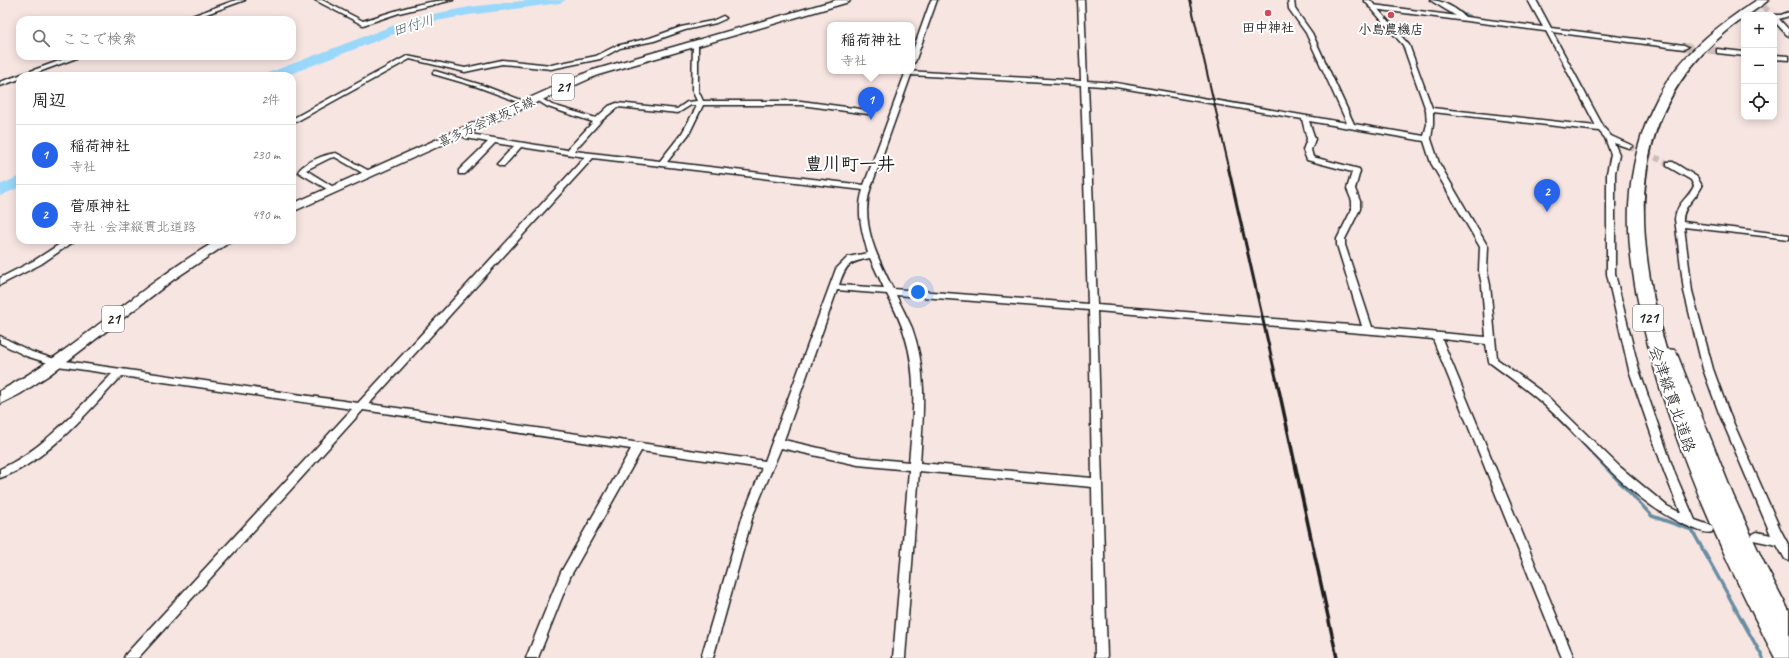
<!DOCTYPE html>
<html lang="ja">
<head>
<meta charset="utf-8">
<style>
  :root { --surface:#fff; --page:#f6f6f6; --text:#202124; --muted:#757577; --line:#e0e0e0; --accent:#2563eb }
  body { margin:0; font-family:Caveat,"Klee One",sans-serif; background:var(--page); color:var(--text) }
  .controls { position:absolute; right:12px; top:12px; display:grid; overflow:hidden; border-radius:8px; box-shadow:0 2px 10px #0003 }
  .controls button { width:36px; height:36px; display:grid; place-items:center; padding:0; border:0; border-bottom:1px solid var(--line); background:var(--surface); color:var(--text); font:20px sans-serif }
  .you { position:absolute; left:918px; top:292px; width:14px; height:14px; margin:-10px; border:3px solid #fff; border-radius:50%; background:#1a73e8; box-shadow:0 0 0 6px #1a73e833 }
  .badge { display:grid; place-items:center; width:26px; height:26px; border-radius:50%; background:var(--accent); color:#fff; font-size:13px; font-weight:700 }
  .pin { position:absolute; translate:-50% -33px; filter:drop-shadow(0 1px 2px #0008) }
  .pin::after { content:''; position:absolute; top:21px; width:14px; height:12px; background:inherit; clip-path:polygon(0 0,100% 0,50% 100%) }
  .popup { position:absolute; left:827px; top:22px; width:88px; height:52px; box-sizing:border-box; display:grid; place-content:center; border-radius:8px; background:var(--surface); filter:drop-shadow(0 1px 3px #0005); font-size:13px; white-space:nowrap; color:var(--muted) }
  .popup b { font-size:15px; color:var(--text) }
  .popup::after { content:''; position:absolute; left:50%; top:100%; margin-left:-8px; border:8px solid transparent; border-top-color:var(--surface) }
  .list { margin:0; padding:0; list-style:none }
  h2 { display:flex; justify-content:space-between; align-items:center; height:52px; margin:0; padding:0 16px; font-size:17px }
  h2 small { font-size:13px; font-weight:400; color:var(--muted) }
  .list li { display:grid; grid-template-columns:26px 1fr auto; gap:12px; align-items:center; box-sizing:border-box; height:60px; padding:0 16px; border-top:1px solid var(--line) }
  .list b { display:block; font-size:15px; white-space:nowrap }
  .list p { margin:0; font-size:13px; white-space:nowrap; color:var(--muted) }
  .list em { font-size:13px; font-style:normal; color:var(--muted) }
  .icon { flex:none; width:22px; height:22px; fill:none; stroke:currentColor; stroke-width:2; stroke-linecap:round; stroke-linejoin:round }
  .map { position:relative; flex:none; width:1789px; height:658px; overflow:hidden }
  .search { position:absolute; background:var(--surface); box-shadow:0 2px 10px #0003; left:16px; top:16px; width:280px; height:44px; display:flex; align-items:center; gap:10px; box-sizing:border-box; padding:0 14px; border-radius:12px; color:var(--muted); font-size:15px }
  .panel { position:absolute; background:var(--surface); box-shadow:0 2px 10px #0003; left:16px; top:72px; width:280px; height:172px; border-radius:12px }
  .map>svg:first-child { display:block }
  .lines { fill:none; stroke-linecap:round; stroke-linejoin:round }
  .stream-far1 { stroke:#678da2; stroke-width:2 }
  .stream { stroke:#678da2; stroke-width:3.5 }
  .river { fill:#99d8fb; fill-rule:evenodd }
  .minor-tunnel { stroke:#cbbdba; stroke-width:6; stroke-dasharray:6 3.5; stroke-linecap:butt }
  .tertiary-tunnel { stroke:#cbbdba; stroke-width:8; stroke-dasharray:8 4; stroke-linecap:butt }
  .minor-casing { stroke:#1c1c1c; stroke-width:3 }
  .tertiary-casing { stroke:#1c1c1c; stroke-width:3 }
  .primary-casing { stroke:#1c1c1c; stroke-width:3 }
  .motorway-casing { stroke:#1c1c1c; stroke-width:3 }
  .minor { fill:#fff; fill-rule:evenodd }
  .tertiary { fill:#fff; fill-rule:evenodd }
  .primary { fill:#fff; fill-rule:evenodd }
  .motorway { fill:#fff; fill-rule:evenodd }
  .rail-far2 { stroke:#1c1c1c; stroke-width:2 }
  .rail-far1 { stroke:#1c1c1c; stroke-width:3 }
  .rail { stroke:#1c1c1c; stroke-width:3.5 }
  .poi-dot { fill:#d1495b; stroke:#fff; stroke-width:1.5 }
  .labels { text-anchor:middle; stroke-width:4; stroke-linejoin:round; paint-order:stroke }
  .far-poi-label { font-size:13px; font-weight:bold; fill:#1c1c1c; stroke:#fff }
  .far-street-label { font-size:13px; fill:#1c1c1c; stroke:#fff }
  .far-water-label { font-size:14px; font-style:italic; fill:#485e6a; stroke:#fff }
  .shield { fill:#fff; stroke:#606060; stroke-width:1 }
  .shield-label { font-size:15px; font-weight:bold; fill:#1c1c1c }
  .street-label { font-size:16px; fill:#1c1c1c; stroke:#fff }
  .quarter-label { font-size:18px; font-weight:bold; fill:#1c1c1c; stroke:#fff }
</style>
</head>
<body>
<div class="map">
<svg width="1789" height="658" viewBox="0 0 1789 658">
  <rect width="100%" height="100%" fill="#f7e5e2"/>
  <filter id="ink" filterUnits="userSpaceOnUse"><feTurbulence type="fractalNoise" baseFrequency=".025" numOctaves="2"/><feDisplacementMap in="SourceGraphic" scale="8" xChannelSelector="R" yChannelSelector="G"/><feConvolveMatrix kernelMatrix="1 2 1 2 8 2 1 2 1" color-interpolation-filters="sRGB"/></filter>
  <g filter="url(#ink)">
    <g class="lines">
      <path class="stream-far1" d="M 1458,12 L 1470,16 L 1477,23"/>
      <path class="stream" d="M 1577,437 L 1652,516 L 1692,530 L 1763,658"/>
      <path class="river" d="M 531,0 L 566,0 L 560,3 L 469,15 L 420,24 L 285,76 L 266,76 L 268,73 L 413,18 L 469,7 Z
        M 20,176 L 20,187 L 0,196 L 0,185 Z"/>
      <path class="minor-tunnel" d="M 1757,0 L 1770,13
        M 1629,146 L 1670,164"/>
      <path class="tertiary-tunnel" d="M 1684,47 L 1720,51"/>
      <defs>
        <path id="minor" d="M 236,0 L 245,0 L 190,20 L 181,20 Z
          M 315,0 L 322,0 L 363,21 C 392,12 423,0 453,0 L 399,13 L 363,25 Z
          M 931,0 L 937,0 L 915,62 L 912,64 L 912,53 Z
          M 1078,0 L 1084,0 L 1087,81 L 1116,83 L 1347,123 L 1306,33 L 1289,9 L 1288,0 L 1294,0 L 1295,9 L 1312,33 L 1354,124 L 1424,136 L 1427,124 L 1426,110 L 1403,45 L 1364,0 L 1370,0 L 1409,45 L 1432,108 L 1596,126 L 1545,29 L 1550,28 L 1604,128 L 1611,136 L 1633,146 L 1629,148 L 1614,143 L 1619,154 L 1615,173 L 1615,274 L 1639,370 L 1675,474 L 1695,520 L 1712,526 L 1713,529 L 1712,532 C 1706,534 1700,531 1695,529 C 1633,507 1588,443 1540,401 C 1524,387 1506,375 1489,362 L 1486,344 L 1442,339 L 1574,658 L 1562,658 L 1433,339 L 1097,311 L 1107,658 L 1095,658 L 1092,487 L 919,471 L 905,658 L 893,658 L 909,470 L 858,465 L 781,448 L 753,515 L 713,658 L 701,658 L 743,515 L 762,468 L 641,451 L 570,577 L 538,658 L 526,658 L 561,572 L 631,449 L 363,410 L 138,658 L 124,658 L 126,654 L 352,409 L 122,376 C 89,410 46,463 0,478 L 0,469 C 45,449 78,408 112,374 L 58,366 L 26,356 L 0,343 L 0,336 L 32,352 L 58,360 L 358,403 L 585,157 L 521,147 L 504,166 L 501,166 L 497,164 L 514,146 L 495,143 L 465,174 L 459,174 L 459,170 L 488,142 L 466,138 L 458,134 L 458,132 L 567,150 L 593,122 L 548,107 L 535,99 L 535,97 L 539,97 L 552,105 L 596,118 L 609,106 L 617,103 L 677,109 L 687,102 L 697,101 L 692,90 L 693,45 L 698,44 L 698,90 L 703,101 L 801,101 L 868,110 L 871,112 L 868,114 L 801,105 L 703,105 L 689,134 L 667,162 L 864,185 L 906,71 L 1081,81 ZM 911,75 L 1081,85 L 1088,304 L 893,289 C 878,259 860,224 870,190 ZM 1088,85 L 1116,87 L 1302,119 L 1307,139 L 1303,150 L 1307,160 L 1352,172 L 1347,189 L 1352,201 L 1352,209 L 1337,239 L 1337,245 L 1362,326 L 1097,305 ZM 691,105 L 697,106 L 682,133 L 660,161 L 574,151 L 601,121 L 618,107 L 678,113 ZM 1433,112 L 1599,131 L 1605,138 L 1611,154 L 1607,173 L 1607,274 L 1629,370 L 1665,474 L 1681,513 L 1667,506 L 1620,467 L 1546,395 L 1497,359 L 1490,285 L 1487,271 L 1488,247 L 1439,163 L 1431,139 L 1433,124 ZM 1309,121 L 1424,141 L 1431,163 L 1480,247 L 1479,271 L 1482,285 L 1486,337 L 1372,327 L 1345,245 L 1345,239 L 1360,209 L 1360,201 L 1355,189 L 1360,171 L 1359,169 L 1313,157 L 1311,150 L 1315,139 ZM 593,158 L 863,190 C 856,211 862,232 868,253 L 848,257 L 836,269 L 765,461 L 369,404 ZM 870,258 L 884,288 L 839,285 C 846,264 849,262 870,258 ZM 837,290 L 887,294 C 894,308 901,322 905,336 C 918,378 913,419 909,462 L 858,457 L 784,440 ZM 896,295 L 1089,310 L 1092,478 L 920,463 C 923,417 928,372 912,328 C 907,317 901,306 896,295 Z
          M 1430,0 C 1442,0 1458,9 1466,18 L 1461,19 Z
          M 1789,12 L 1789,16 L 1779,19 L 1789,30 L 1789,36 L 1787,35 L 1774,21 L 1774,15 L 1781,15 Z
          M 723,16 L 726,18 L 725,19 L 716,23 L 685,30 L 654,41 L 620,48 L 600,59 L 551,69 L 502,64 L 465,72 L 410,59 L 292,124 L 292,119 L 407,56 L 465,68 L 502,60 L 551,65 L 596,56 L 616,46 L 650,38 L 681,27 L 712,21 Z
          M 73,56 L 82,56 L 28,76 L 20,76 L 20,79 L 0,86 L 0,82 Z
          M 435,71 L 482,85 L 529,103 L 526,105 L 524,104 L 478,87 L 433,74 L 433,72 Z
          M 336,153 L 373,173 L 372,175 L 366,175 L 335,157 L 330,158 L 306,170 L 335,188 L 336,190 L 332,192 L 298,172 C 302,163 326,154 336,153 Z
          M 1667,162 L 1673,162 L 1697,177 L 1702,186 C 1696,199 1682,206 1683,222 L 1789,235 L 1789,239 L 1684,227 L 1692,291 L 1713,369 L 1729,413 L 1781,531 L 1789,546 L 1789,561 L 1785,559 L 1777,545 L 1753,540 L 1751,537 L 1753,534 L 1757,532 L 1771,535 L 1719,413 L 1703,369 L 1684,291 L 1675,219 C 1677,202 1688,199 1694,186 L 1691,180 L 1667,166 Z
          M 66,240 L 76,240 L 41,264 L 0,285 L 0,278 L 35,260 Z"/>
        <path id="tertiary" d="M 1528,0 L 1536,0 L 1551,28 L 1684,45 L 1688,47 L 1684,49 L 1373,9 L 1369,7 L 1373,5 L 1543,27 Z
          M 1717,49 L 1744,52 L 1744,56 L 1717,53 Z
          M 1774,55 L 1789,56 L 1789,60 L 1774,59 Z"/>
        <path id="primary" d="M 836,0 L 850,0 L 849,2 L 598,75 L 292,212 L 292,204 L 590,71 Z
          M 218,240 L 233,240 L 173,280 L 49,375 L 20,394 L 0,404 L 0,391 C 78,349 141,284 218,240 Z"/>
        <path id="motorway" d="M 1757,0 L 1769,0 L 1748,15 L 1744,15 L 1744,18 C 1625,102 1631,222 1666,349 L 1675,350 L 1677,354 L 1733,495 L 1763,561 L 1789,611 L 1789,658 L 1775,658 C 1724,558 1676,454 1648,345 C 1637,300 1627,253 1629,206 C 1631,168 1640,131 1658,97 C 1680,55 1718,25 1757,0 Z"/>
      </defs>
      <use href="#minor" class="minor-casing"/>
      <use href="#tertiary" class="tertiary-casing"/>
      <use href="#primary" class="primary-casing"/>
      <use href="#motorway" class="motorway-casing"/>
      <use href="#minor" class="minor"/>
      <use href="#tertiary" class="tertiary"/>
      <use href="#primary" class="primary"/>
      <use href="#motorway" class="motorway"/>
      <path class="rail-far2" d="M 1190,0 L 1229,167"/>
      <path class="rail-far1" d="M 1228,166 L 1277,382"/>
      <path class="rail" d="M 1277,381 L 1337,658"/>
    </g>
  </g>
  <g class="poi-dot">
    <circle cx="1268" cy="13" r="4"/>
    <circle cx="1391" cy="15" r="4"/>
  </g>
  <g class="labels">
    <g class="far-poi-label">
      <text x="1268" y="32">田中神社</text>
      <text x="1391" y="34">小島農機店</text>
    </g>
    <g class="far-street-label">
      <text transform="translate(486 121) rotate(-24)" y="5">喜多方会津坂下線</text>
    </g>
    <g class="far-water-label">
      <text transform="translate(413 25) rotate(-17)" y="5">田付川</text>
    </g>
    <g class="shield">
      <rect x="552" y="74" width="22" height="26" rx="3"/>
      <rect x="1633" y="305" width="30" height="26" rx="3"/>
      <rect x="102" y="306" width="22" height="26" rx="3"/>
    </g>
    <g class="shield-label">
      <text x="563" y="92">21</text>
      <text x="1648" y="323">121</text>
      <text x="113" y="324">21</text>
    </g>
    <g class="street-label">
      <text transform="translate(1673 399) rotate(71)" y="6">会津縦貫北道路</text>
    </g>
    <g class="quarter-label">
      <text x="850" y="170">豊川町一井</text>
    </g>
  </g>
</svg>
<div class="controls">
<button>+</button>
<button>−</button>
<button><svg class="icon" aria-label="locate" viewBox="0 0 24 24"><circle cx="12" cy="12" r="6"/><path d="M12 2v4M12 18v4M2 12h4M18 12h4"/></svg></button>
</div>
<div class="you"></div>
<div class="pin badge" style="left:871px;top:120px">1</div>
<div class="popup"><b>稲荷神社</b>寺社</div>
<div class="pin badge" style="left:1547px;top:212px">2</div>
<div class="search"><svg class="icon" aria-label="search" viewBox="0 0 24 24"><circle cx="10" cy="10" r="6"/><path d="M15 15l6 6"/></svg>ここで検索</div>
<section class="panel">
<h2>周辺<small>2件</small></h2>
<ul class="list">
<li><span class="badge">1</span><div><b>稲荷神社</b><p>寺社</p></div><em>230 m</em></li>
<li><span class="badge">2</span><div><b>菅原神社</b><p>寺社 · 会津縦貫北道路</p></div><em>490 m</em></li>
</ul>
</section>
</div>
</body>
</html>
